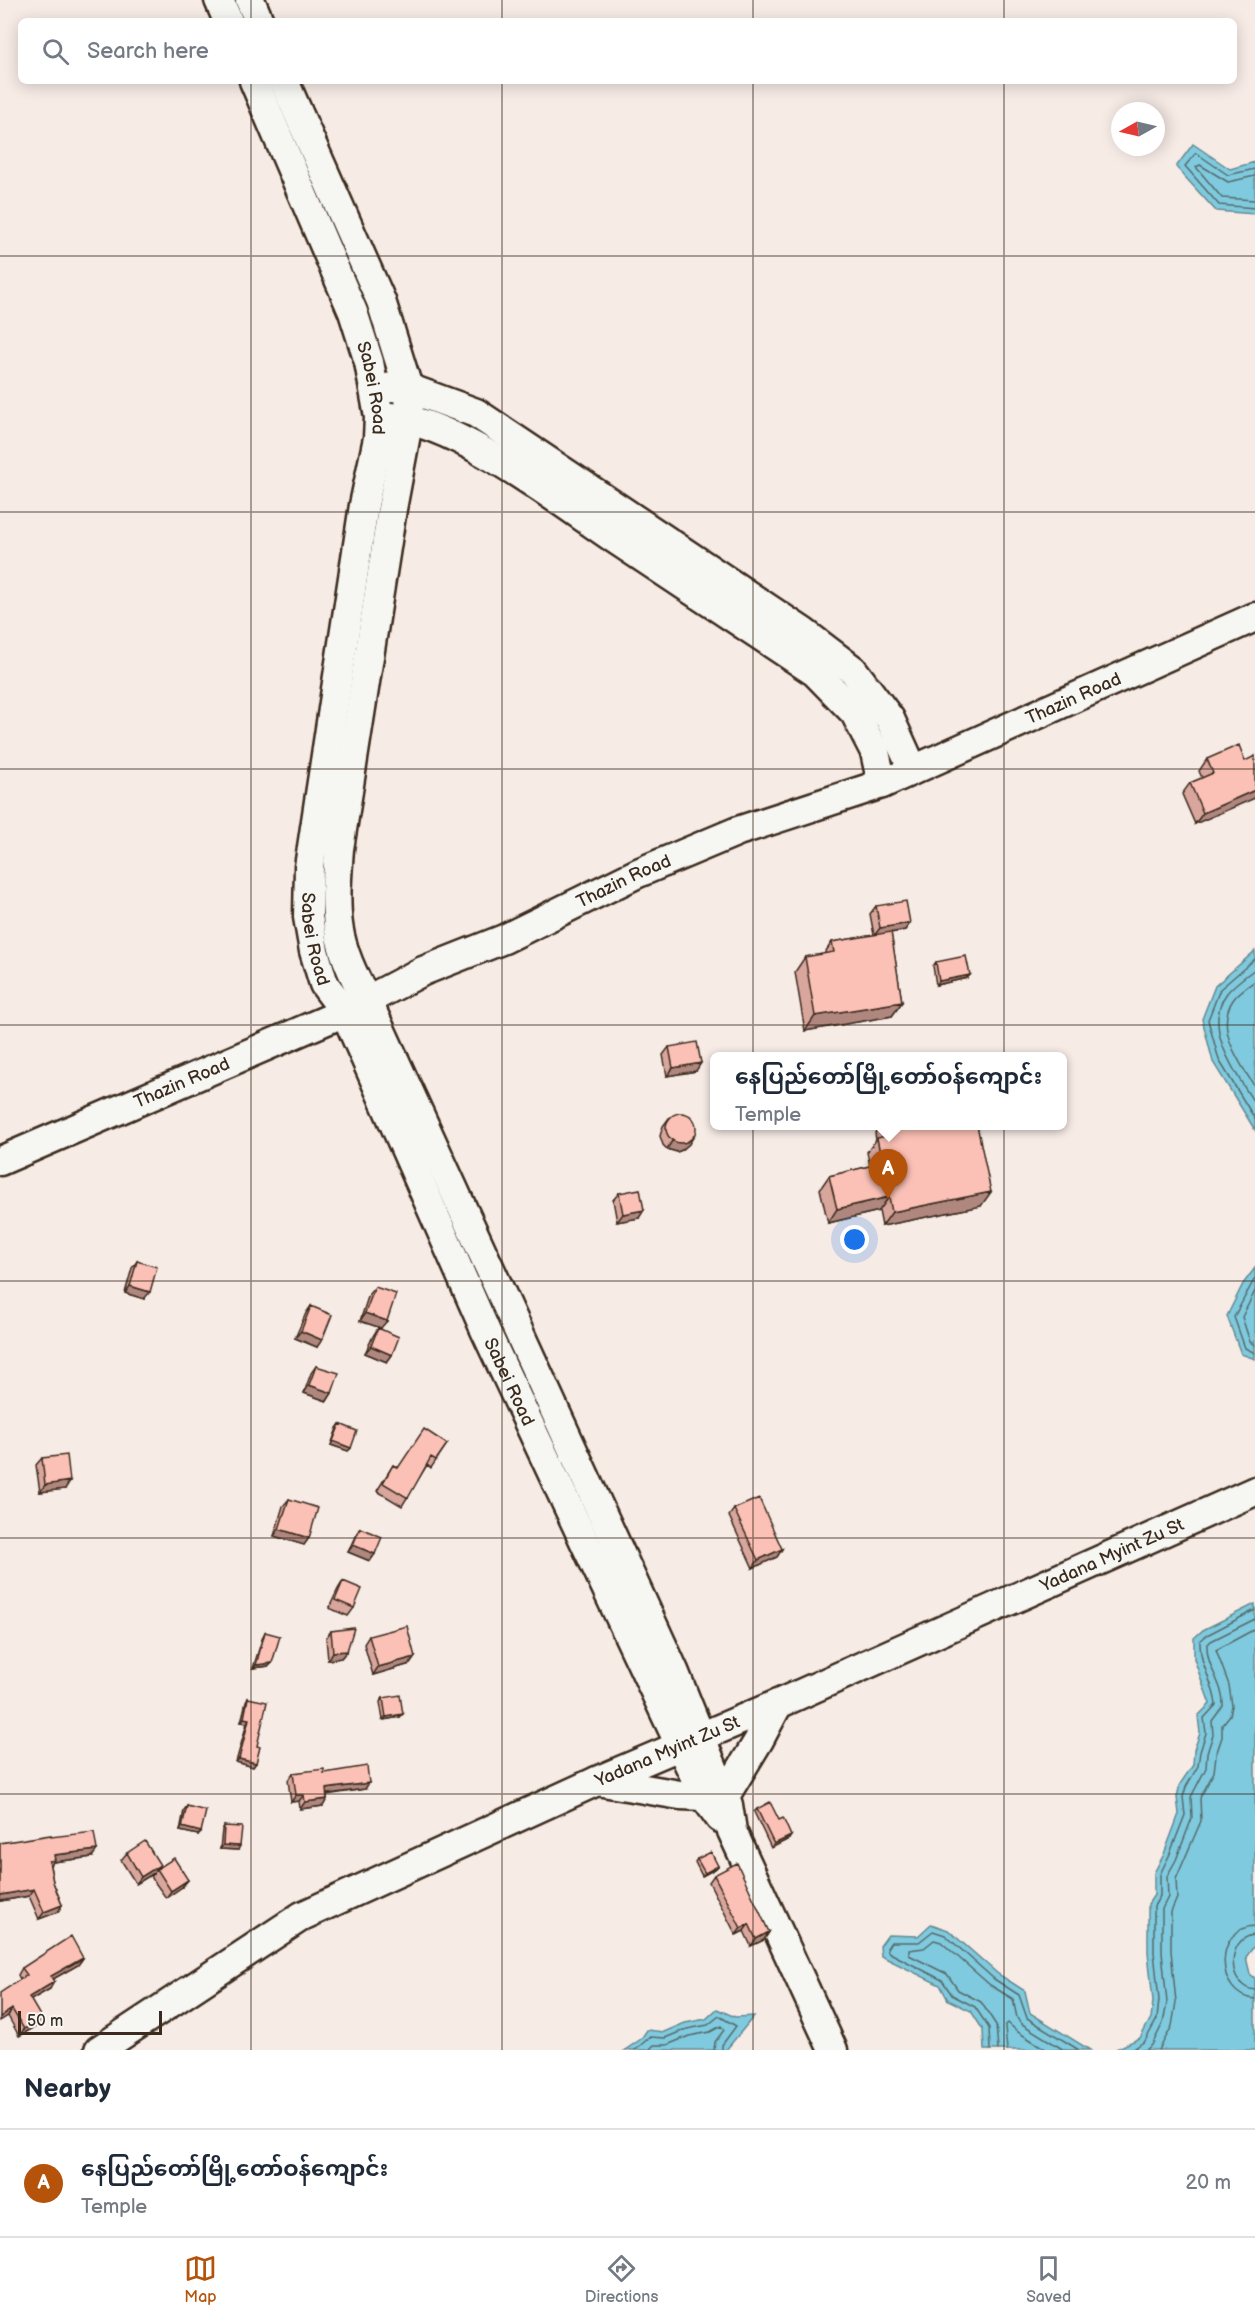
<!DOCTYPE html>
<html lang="en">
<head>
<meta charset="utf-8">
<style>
  :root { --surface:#fff; --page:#f2f2f3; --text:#1f2937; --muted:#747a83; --line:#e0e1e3; --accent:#b45309 }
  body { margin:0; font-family:"Balsamiq Sans","Noto Sans Myanmar",sans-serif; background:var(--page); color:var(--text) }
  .compass { position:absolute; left:1111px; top:102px; width:54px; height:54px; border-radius:50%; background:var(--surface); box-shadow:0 3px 15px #0003; rotate:262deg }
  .scale { position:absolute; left:18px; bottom:15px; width:144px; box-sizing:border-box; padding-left:6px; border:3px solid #3b2a1e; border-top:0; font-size:16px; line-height:21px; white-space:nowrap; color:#3b2a1e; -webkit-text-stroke:4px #f6f6f2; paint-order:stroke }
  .you { position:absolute; left:855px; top:1240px; width:21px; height:21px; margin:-15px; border:4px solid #fff; border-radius:50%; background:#1a73e8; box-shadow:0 0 0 9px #1a73e833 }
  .badge { display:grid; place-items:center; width:39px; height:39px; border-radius:50%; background:var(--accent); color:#fff; font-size:20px; font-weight:700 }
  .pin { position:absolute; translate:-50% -50px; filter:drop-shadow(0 2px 3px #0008) }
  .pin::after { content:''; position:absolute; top:32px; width:21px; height:18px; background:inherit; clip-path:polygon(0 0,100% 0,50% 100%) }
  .popup { position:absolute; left:710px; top:1052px; width:357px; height:78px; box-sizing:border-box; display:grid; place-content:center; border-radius:9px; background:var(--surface); filter:drop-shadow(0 2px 4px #0005); font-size:20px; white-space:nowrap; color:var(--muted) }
  .popup b { font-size:22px; color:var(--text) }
  .popup::after { content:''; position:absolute; left:50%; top:100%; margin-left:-12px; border:12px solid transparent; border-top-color:var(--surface) }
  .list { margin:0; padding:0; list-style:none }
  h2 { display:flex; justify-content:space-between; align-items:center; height:78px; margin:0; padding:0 24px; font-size:26px }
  h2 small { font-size:20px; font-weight:400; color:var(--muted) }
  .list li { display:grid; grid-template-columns:39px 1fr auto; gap:18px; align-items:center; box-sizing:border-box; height:108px; padding:0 24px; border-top:2px solid var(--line) }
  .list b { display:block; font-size:22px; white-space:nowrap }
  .list p { margin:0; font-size:20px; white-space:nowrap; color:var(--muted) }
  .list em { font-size:20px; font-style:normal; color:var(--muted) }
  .icon { flex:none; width:33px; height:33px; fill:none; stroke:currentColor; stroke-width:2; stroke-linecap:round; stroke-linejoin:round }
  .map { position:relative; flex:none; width:1255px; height:2050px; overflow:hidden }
  .search { position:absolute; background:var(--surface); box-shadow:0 3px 15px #0003; left:18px; right:18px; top:18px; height:66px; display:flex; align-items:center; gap:15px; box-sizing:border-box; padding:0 21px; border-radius:9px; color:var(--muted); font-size:22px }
  .sheet { height:186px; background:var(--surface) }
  nav { display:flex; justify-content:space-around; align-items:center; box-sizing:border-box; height:84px; border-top:2px solid var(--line); background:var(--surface); font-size:16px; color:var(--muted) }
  nav a { display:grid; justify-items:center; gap:3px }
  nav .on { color:var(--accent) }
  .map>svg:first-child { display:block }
  .water { fill:#7fcade; stroke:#648a91; stroke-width:1.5 }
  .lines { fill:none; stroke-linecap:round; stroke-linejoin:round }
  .shore { stroke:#566a6b; stroke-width:1.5 }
  .secondary-casing { stroke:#3b2a1e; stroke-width:33 }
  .secondary { stroke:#f6f6f2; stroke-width:28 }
  .wall { fill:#d9a69d; stroke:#3b2a1e; stroke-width:1.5 }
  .shaded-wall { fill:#b0877f; stroke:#3b2a1e; stroke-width:1.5 }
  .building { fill:#fcc1b6; stroke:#3b2a1e; stroke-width:1.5 }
  .grid { fill:none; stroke:#3b2a1e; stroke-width:1.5; stroke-opacity:0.55 }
  .labels { text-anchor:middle; stroke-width:4.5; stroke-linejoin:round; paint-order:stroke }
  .street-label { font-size:18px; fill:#3b2a1e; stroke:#f6f6f2 }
</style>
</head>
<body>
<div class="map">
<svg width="1255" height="2050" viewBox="0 0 1255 2050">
  <rect width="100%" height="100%" fill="#f7ebe6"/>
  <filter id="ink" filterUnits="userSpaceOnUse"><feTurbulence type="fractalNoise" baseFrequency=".0167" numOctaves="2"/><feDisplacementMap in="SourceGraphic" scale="12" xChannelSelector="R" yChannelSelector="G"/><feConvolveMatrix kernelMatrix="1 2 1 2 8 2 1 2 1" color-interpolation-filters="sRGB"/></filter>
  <g filter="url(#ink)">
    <path class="water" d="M 1193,144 L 1230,169 L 1255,162 L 1255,214 L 1216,211 L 1176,167 Z
      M 1255,951 L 1255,1130 L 1213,1062 L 1202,1019 L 1215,986 Z
      M 1255,1268 L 1255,1359 L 1241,1354 L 1227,1316 L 1243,1284 Z
      M 1255,1604 L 1255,1945 L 1246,1957 L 1250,1974 L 1255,1978 L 1255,2050 L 1114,2050 L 1140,2038 L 1151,2018 L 1153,2001 L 1148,1952 L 1148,1904 L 1154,1895 L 1154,1873 L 1164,1854 L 1179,1814 L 1177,1797 L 1180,1784 L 1193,1765 L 1194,1750 L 1200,1733 L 1198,1716 L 1210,1704 L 1194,1659 L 1194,1638 L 1203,1630 Z
      M 931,1924 L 948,1930 L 998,1974 L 1025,1991 L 1030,2013 L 1090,2050 L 984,2050 L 983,2030 L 971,2011 L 948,2000 L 940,1985 L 881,1956 L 880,1946 L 888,1935 L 918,1936 Z
      M 717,2009 L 735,2017 L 754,2016 L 726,2050 L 625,2050 L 641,2039 L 647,2030 L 664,2032 L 685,2023 L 706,2019 Z"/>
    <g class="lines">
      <path class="shore" d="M 1255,169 L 1228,175 L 1196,153 L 1185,166 L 1219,205 L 1255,208
        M 1255,176 L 1228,182 L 1200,165 L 1196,167 L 1222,198 L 1255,200
        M 1255,959 L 1220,989 L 1208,1020 L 1219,1060 L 1255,1119
        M 1255,969 C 1246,976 1234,984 1227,993 C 1201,1027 1237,1075 1255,1104
        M 1255,981 C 1248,986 1238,992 1233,1000 C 1214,1028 1240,1063 1255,1087
        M 1255,1278 L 1234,1317 L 1245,1348 L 1255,1353
        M 1255,1291 L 1242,1317 L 1250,1342 L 1255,1345
        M 1255,1926 C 1213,1927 1215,1997 1255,1999
        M 1255,1935 C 1225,1937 1227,1988 1255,1990
        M 635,2050 L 650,2037 L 665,2038 L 687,2029 L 708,2025 L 719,2016 L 736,2026 L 722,2045 L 722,2050
        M 649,2050 L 654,2045 L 667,2045 L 689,2036 L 710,2032 L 721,2026 L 724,2030 L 715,2042 L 714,2050
        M 990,2050 L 989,2028 L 975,2007 L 952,1995 L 942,1980 L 888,1952 L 887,1948 L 891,1942 L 919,1942 L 933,1931 L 945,1935 L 994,1979 L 1019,1995 L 1027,2018 L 1079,2050
        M 998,2050 L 996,2025 L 981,2002 L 958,1990 L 947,1974 L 909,1955 L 909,1950 L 924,1948 L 934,1940 L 941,1942 L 990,1985 L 1013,1999 L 1017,2018 L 1022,2024 L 1064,2050
        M 1007,2050 L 1005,2026 L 1008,2023 L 1018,2032 L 1047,2050
        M 1132,2050 L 1145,2041 L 1157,2019 L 1159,2000 L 1154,1952 L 1154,1906 L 1160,1896 L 1160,1874 L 1169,1856 L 1185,1815 L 1183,1797 L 1186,1787 L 1198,1766 L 1200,1752 L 1206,1733 L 1204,1718 L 1216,1705 C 1214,1682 1199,1665 1200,1641 L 1207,1635 L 1255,1610
        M 1146,2050 L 1152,2045 L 1163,2023 L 1167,2003 L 1162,1952 L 1162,1909 L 1168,1897 L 1167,1876 L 1176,1860 L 1192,1818 L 1191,1797 L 1206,1768 L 1207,1753 L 1213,1735 L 1212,1721 L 1223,1706 C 1224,1684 1206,1667 1207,1645 L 1211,1641 L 1255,1619
        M 1159,2050 L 1172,2026 L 1176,2002 L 1171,1951 L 1171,1912 L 1177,1898 L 1176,1879 L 1201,1821 L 1200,1798 L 1214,1772 L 1216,1755 L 1222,1737 L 1222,1725 L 1230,1715 L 1232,1706 L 1229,1685 L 1216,1650 L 1255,1629"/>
      <defs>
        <g id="secondary">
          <path d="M 219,0 L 228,21"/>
          <path d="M 250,0 L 259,21"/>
          <path id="s1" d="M 254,81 L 353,312 L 369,362 L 379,417 L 378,438 L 364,505 L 309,867 L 308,917 L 314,951 L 324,984 L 345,1012 L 486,1332 L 704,1796 L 720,1818"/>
          <path d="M 284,81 L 381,301 L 408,388 L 409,418 L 392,509 L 339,849 C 334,914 333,942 367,1000 L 674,1671 L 728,1805 L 732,1831 L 833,2050"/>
          <path d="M 391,387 L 408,388 L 476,413 L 803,632 L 853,670 L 890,719 L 913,770"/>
          <path d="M 390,417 C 459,422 562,504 621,543 C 685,586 750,629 815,672 L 855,713 L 875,752 L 882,784"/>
          <path id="s2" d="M 0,1161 L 345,1012 L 423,971 L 504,939 L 638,873 L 738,831 L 882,784 L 1255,617"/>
          <path d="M 597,1781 L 680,1795 L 704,1796"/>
          <path d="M 725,1796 L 759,1740 L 778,1704"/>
          <path id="s3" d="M 99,2050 L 302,1916 L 597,1781 L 778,1704 L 1255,1491"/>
        </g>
      </defs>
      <use href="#secondary" class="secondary-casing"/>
      <use href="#secondary" class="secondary"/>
    </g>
    <path class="wall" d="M 1207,759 L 1245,761 L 1195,824 L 1182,794 L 1190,783 L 1202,778 L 1199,771 Z
      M 876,906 L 910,923 L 905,930 L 891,933 L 902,1002 L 892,1016 L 805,1031 L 795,972 L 805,957 L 824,954 L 832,942 L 874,935 L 870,914 Z
      M 936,962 L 970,975 L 967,978 L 936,985 L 933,966 Z
      M 669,1047 L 696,1071 L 667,1076 L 663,1055 Z
      M 669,1118 L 689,1144 L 682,1150 L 677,1152 L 667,1149 L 663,1145 L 660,1136 L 663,1126 Z
      M 880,1125 L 977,1125 L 981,1206 L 882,1226 L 879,1211 L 828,1223 L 820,1189 L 829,1176 L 870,1166 L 867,1152 L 876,1140 L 875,1133 Z
      M 619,1193 L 639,1218 L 617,1222 L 613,1200 Z
      M 137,1261 L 144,1299 L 125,1293 L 132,1268 Z
      M 375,1287 L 381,1328 L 360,1321 L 369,1294 Z
      M 311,1306 L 317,1347 L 295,1338 L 306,1313 Z
      M 378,1328 L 392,1355 L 387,1362 L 365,1353 L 373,1336 Z
      M 316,1366 L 332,1393 L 327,1401 L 304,1393 L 311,1373 Z
      M 340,1424 L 351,1448 L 348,1451 L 331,1445 L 337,1428 Z
      M 447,1444 L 431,1468 L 427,1465 L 402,1506 L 377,1491 L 393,1465 L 398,1468 Z
      M 42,1458 L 65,1489 L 40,1492 L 36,1465 Z
      M 289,1499 L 309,1538 L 304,1545 L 274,1536 L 283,1506 Z
      M 734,1509 L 782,1549 L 777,1557 L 753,1568 L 729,1516 Z
      M 360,1528 L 375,1554 L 370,1561 L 348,1552 L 355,1536 Z
      M 343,1581 L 354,1608 L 348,1616 L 329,1608 L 338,1589 Z
      M 331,1631 L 347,1651 L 341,1658 L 328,1660 L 326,1638 Z
      M 265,1632 L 272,1663 L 269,1666 L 253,1668 L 263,1636 Z
      M 369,1636 L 415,1657 L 410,1664 L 373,1675 L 364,1644 Z
      M 248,1698 L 257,1746 L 256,1763 L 253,1767 L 236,1762 L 247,1723 L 241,1722 L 246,1702 Z
      M 383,1698 L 400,1717 L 383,1720 L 380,1702 Z
      M 293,1773 L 324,1773 L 365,1789 L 327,1795 L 327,1799 L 323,1806 L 300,1809 L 299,1801 L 291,1802 L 288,1780 Z
      M 187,1806 L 198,1835 L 180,1831 L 184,1810 Z
      M 757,1809 L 789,1839 L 771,1848 L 754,1812 Z
      M 224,1826 L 238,1850 L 220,1849 L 222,1830 Z
      M 51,1837 L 92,1857 L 53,1862 L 50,1866 L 53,1882 L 62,1905 L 58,1912 L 39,1919 L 29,1896 L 0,1901 L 0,1843 Z
      M 127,1853 L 157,1869 L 188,1880 L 182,1887 L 166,1898 L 151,1877 L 154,1873 L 136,1884 L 121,1860 Z
      M 697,1859 L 718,1866 L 715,1869 L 702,1876 L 695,1862 Z
      M 714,1875 L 769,1932 L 764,1940 L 751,1946 L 744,1931 L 736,1935 L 709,1882 Z
      M 83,1958 L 78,1965 L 53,1979 L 50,1989 L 31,2000 L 37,2026 L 19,2036 L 8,2016 L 20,1979 L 18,1975 L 22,1968 Z"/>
    <path class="shaded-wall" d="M 1255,790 L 1255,798 L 1195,824 L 1203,813 Z
      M 910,923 L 905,930 L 874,936 L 880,928 Z
      M 970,975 L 967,978 L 936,985 L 939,981 Z
      M 902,1002 L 892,1016 L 805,1031 L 815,1016 Z
      M 701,1063 L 696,1071 L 667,1076 L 673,1068 Z
      M 694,1136 L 689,1144 L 682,1150 L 677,1152 L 667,1149 L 672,1141 Z
      M 991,1192 L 981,1206 L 882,1226 L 892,1212 Z
      M 889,1197 L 879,1211 L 828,1223 L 837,1209 Z
      M 644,1210 L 639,1218 L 617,1222 L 623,1214 Z
      M 130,1286 L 150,1292 L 144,1299 L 125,1293 Z
      M 365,1313 L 387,1321 L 381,1328 L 360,1321 Z
      M 301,1331 L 322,1340 L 317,1347 L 295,1338 Z
      M 371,1346 L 392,1355 L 387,1362 L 365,1353 Z
      M 309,1385 L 332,1393 L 327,1401 L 304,1393 Z
      M 333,1441 L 351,1448 L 348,1451 L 331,1445 Z
      M 70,1481 L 65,1489 L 40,1492 L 45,1485 Z
      M 279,1529 L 309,1538 L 304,1545 L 274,1536 Z
      M 353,1545 L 375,1554 L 370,1561 L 348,1552 Z
      M 782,1549 L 777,1557 L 753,1568 L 758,1560 Z
      M 347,1651 L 341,1658 L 328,1660 L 333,1652 Z
      M 415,1657 L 410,1664 L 373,1675 L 378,1667 Z
      M 272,1663 L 269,1666 L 253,1668 L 256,1665 Z
      M 403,1714 L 400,1717 L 383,1720 L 386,1717 Z
      M 244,1718 L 249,1719 L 247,1723 L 241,1722 Z
      M 239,1759 L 256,1763 L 253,1767 L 236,1762 Z
      M 369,1783 L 365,1789 L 321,1795 L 326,1789 Z
      M 296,1795 L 304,1795 L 299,1801 L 291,1802 Z
      M 327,1799 L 323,1806 L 300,1809 L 305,1802 Z
      M 182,1827 L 201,1832 L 198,1835 L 180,1831 Z
      M 791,1836 L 789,1839 L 771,1848 L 774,1844 Z
      M 223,1845 L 240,1846 L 238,1850 L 220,1849 Z
      M 97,1850 L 92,1857 L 53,1862 L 50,1867 L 45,1867 L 54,1855 Z
      M 160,1865 L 154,1873 L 136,1884 L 141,1877 Z
      M 718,1866 L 715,1869 L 702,1876 L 705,1873 Z
      M 188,1880 L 182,1887 L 166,1898 L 171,1891 Z
      M 34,1889 L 29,1896 L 0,1901 L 0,1895 Z
      M 62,1905 L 58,1912 L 39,1919 L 44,1912 Z
      M 749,1924 L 744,1931 L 736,1935 L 741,1928 Z
      M 769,1932 L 764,1940 L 751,1946 L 756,1939 Z
      M 83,1958 L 78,1965 L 46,1983 L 51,1976 Z
      M 54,1982 L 50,1989 L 25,2003 L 29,1997 Z
      M 12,2009 L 8,2016 L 0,2021 L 0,2017 Z
      M 42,2019 L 37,2026 L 19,2036 L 24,2029 Z"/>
    <path class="building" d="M 1239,745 L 1245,761 L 1255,756 L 1255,790 L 1203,813 L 1190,783 L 1213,773 L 1207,759 Z
      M 906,901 L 910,923 L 880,928 L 876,906 Z
      M 891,932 L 902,1002 L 815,1016 L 805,957 L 834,952 L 832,942 Z
      M 966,956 L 970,975 L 939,981 L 936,962 Z
      M 697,1042 L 701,1063 L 673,1068 L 669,1047 Z
      M666 1128a15 15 0 1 1 30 0a15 15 0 1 1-30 0Z
      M 885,1125 L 977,1125 L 991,1192 L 892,1212 L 889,1197 L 837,1209 L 829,1176 L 882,1163 L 877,1138 L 887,1136 Z
      M 640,1189 L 644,1210 L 623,1214 L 619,1193 Z
      M 137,1261 L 157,1267 L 150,1292 L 130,1286 Z
      M 375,1287 L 396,1294 L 387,1321 L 365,1313 Z
      M 311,1306 L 332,1315 L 322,1340 L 301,1331 Z
      M 378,1328 L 399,1337 L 392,1355 L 371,1346 Z
      M 316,1366 L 339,1373 L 332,1393 L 309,1385 Z
      M 340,1424 L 357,1431 L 351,1448 L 333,1441 Z
      M 424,1429 L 447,1444 L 436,1460 L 431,1457 L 408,1498 L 383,1483 L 393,1465 L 398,1468 Z
      M 67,1455 L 70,1481 L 45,1485 L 42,1458 Z
      M 759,1498 L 782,1549 L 758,1560 L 734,1509 Z
      M 289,1499 L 318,1508 L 309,1538 L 279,1529 Z
      M 360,1528 L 382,1537 L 375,1554 L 353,1545 Z
      M 343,1581 L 362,1589 L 354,1608 L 335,1600 Z
      M 407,1626 L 415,1657 L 378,1667 L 369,1636 Z
      M 354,1628 L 347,1651 L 333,1652 L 331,1631 Z
      M 265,1632 L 280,1636 L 272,1663 L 256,1665 Z
      M 400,1695 L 403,1714 L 386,1717 L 383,1698 Z
      M 248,1698 L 267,1702 L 257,1746 L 260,1747 L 256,1763 L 239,1759 L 249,1719 L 244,1718 Z
      M 367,1766 L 369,1783 L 326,1789 L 327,1799 L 305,1802 L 304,1795 L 296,1795 L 293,1773 L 324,1769 L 324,1773 Z
      M 770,1802 L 779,1820 L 783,1818 L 791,1836 L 774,1844 L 757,1809 Z
      M 187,1806 L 206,1811 L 201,1832 L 182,1827 Z
      M 224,1826 L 242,1827 L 240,1846 L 223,1845 Z
      M 94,1832 L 97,1850 L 54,1855 L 55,1860 L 49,1861 L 53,1882 L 62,1905 L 44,1912 L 34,1889 L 0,1895 L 0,1843 L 51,1835 L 51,1837 Z
      M 145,1841 L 160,1865 L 141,1877 L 127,1853 Z
      M 711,1852 L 718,1866 L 705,1873 L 697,1859 Z
      M 174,1858 L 188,1880 L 171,1891 L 157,1869 Z
      M 737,1863 L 769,1932 L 756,1939 L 749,1924 L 741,1928 L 714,1875 Z
      M 71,1936 L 83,1958 L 51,1976 L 54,1982 L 29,1997 L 42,2019 L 24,2029 L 12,2009 L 0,2017 L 0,1993 L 27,1975 L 22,1968 Z"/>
  </g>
  <path class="grid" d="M 251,0 L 251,21M 502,0 L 502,21M 753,0 L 753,21M 1004,0 L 1004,21M 251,81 L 251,2050M 502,81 L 502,2050M 753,81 L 753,2050M 1004,81 L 1004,2050M 0,256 L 1255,256M 0,512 L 1255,512M 0,769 L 1255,769M 0,1025 L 1255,1025M 0,1281 L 1255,1281M 0,1538 L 1255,1538M 0,1794 L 1255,1794"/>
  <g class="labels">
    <g class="street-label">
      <text dy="6" stroke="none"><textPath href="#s1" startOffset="330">Sabei Road</textPath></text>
      <text dy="6" stroke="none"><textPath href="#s2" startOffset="1170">Thazin Road</textPath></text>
      <text dy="6" stroke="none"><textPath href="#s2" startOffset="684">Thazin Road</textPath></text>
      <text dy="6" stroke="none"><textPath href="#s1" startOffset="888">Sabei Road</textPath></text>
      <text dy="6" stroke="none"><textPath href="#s2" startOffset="198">Thazin Road</textPath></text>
      <text dy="6" stroke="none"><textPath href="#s1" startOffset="1374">Sabei Road</textPath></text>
      <text dy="6" stroke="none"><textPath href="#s3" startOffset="1130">Yadana Myint Zu St</textPath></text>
      <text dy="6" stroke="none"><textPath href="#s3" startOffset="644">Yadana Myint Zu St</textPath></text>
    </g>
  </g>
</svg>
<svg class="compass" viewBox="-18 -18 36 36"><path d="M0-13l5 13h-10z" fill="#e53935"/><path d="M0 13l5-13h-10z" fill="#747a83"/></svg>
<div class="scale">50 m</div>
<div class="you"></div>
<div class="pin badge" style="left:888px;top:1199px">A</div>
<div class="popup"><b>နေပြည်တော်မြို့တော်ဝန်ကျောင်း</b>Temple</div>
<div class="search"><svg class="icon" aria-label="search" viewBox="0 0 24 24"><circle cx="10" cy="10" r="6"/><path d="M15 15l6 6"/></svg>Search here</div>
</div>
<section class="sheet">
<h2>Nearby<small></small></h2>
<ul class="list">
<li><span class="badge">A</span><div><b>နေပြည်တော်မြို့တော်ဝန်ကျောင်း</b><p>Temple</p></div><em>20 m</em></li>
</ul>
</section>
<nav>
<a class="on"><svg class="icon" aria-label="map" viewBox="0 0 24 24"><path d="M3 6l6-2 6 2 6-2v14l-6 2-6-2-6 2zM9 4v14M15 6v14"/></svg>Map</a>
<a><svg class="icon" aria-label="directions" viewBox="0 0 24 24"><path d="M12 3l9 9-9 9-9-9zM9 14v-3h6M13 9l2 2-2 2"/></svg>Directions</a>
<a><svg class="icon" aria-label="saved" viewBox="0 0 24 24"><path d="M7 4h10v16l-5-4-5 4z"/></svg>Saved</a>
</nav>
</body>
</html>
